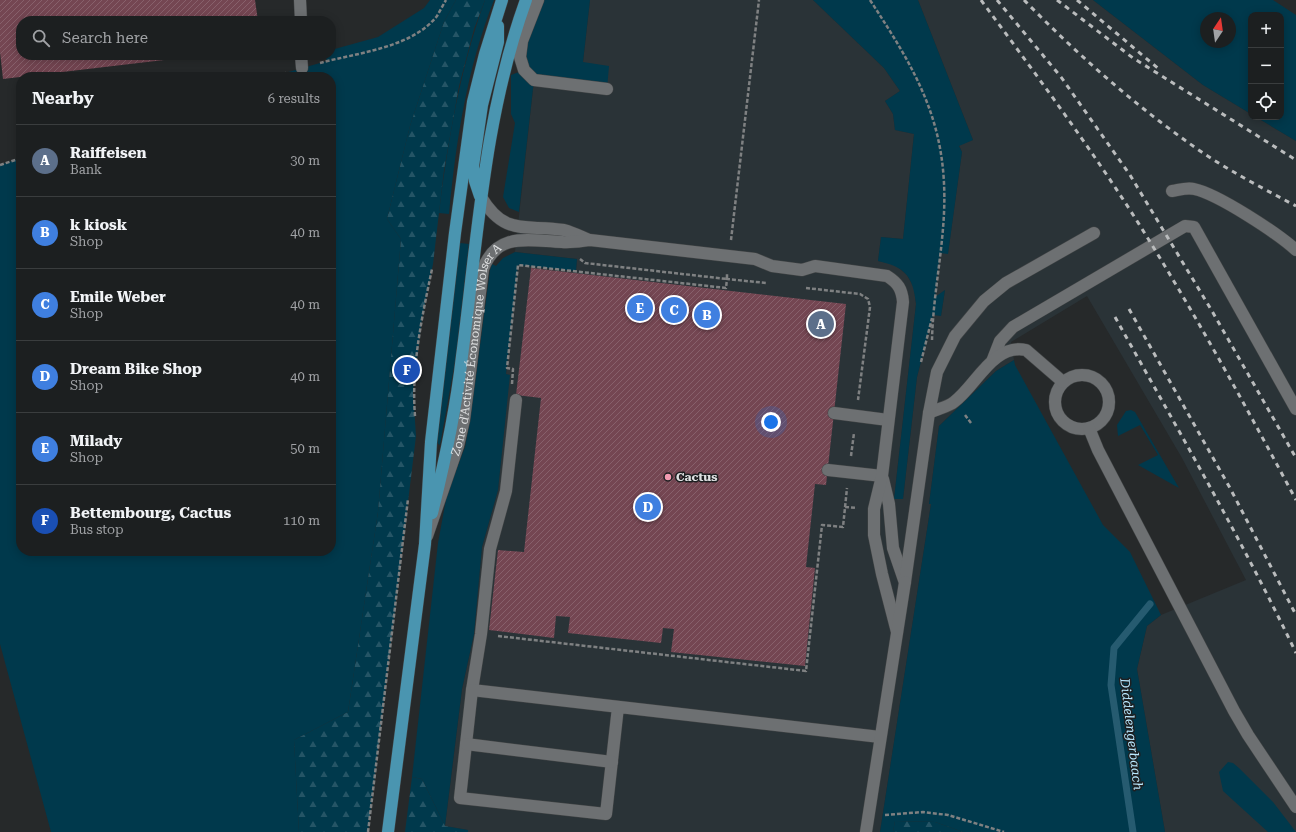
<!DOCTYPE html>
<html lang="en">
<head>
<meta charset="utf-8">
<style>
  :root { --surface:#1c1f20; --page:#292c2d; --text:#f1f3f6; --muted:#a0a2a5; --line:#3a3d3e; --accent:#f19ab1 }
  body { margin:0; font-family:"Roboto Serif",serif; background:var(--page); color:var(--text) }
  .controls { position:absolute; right:12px; top:12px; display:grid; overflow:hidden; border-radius:8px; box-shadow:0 2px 10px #0003 }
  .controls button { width:36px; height:36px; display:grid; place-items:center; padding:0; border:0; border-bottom:1px solid var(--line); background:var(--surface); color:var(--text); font:20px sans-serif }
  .compass { position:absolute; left:1200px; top:12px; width:36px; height:36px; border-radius:50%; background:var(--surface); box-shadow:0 2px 10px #0003; rotate:13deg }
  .you { position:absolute; left:771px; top:422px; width:14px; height:14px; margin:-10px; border:3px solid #fff; border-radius:50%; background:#1a73e8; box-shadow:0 0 0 6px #1a73e833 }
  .badge { display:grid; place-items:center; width:26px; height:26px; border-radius:50%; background:var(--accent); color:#fff; font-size:13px; font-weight:700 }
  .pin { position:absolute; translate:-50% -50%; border:2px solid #fff; box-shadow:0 1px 4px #0006 }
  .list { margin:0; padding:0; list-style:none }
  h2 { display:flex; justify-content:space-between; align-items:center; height:52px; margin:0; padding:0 16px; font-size:17px }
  h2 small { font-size:13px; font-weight:400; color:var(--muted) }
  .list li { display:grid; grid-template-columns:26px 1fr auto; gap:12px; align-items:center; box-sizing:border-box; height:72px; padding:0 16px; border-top:1px solid var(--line) }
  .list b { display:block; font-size:15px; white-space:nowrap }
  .list p { margin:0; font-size:13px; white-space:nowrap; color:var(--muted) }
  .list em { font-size:13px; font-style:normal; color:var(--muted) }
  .icon { flex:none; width:22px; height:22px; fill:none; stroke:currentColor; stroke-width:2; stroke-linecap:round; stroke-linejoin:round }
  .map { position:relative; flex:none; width:1296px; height:832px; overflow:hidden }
  .search { position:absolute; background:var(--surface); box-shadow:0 2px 10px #0003; left:16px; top:16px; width:320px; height:44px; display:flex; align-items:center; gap:10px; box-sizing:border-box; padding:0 14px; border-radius:16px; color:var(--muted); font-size:15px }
  .panel { position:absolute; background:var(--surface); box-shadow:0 2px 10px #0003; left:16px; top:72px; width:320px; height:484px; border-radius:16px }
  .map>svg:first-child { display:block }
  .built { fill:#2a3337 }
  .green { fill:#00394c; fill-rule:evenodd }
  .forest { fill:url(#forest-firs) }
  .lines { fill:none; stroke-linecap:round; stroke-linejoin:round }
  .stream { stroke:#265b70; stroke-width:7 }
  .building { fill:url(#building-hatch) }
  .lane-casing { stroke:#414445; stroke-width:13 }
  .street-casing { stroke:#414445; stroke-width:13 }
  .primary-casing { stroke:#414445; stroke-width:13 }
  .path { stroke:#7f8182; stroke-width:2.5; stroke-dasharray:4 2; stroke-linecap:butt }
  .lane { stroke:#6d7072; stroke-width:12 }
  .street { stroke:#6d7072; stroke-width:12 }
  .primary { stroke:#4a95b0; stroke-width:12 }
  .rail { stroke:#babcbd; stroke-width:3; stroke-dasharray:5 5; stroke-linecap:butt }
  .poi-dot { fill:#f19ab1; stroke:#1d1f21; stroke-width:1.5 }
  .labels { text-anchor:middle; stroke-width:3; stroke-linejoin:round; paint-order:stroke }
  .street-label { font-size:12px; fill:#dfe1e2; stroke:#1d1f21 }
  .poi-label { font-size:12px; font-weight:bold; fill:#dfe1e2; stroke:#1d1f21; text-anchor:start }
  .water-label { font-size:13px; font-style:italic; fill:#b8e8fe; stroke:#1d1f21 }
</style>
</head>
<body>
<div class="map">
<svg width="1296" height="832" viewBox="0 0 1296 832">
  <defs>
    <pattern id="forest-firs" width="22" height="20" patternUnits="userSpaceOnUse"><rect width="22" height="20" fill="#00394c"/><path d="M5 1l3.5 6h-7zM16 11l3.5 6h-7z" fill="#255566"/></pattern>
    <pattern id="building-hatch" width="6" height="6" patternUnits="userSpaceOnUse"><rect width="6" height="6" fill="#744652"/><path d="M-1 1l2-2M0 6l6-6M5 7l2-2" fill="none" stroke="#87606b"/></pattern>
  </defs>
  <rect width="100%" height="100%" fill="#26292a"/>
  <path class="built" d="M 590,0 L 813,0 L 884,68 L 900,91 L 885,101 L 893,114 L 895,130 L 914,134 L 903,239 L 881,237 L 878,261 L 894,264 L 907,275 L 914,288 L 916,304 L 894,499 L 903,499 L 917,377 L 933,314 L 941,316 L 945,290 L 935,298 L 940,252 L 948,253 L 962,152 L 959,145 L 973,140 L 918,0 L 1093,0 L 1203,85 L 1251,114 L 1251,117 L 1256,117 L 1296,141 L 1296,832 L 1165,832 L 1137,669 L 1147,626 L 1161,615 L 1246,580 L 1182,458 L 1087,296 L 1011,342 L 1014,360 L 996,371 L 939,426 L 929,504 L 931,504 L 880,832 L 468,832 L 468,830 L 445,826 L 462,689 L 474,634 L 482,547 L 498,490 L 509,375 L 506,374 L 518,265 L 576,271 L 577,259 L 515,252 L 534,80 L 583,62 Z"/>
  <path class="green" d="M 430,0 L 456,0 L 444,22 L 410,126 L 387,219 L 401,239 L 378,512 L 348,712 L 294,740 L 299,832 L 51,832 L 0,644 L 0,165 L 21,158 L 21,551 L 331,551 L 331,77 L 271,77 L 327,61 L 325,55 L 331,55 L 331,50 L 378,37 L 424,8 Z
    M 485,0 L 494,0 C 467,68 456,141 449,214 L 439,213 C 448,140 460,69 485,0 Z
    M 538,0 L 590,0 L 583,62 L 609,66 L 607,89 L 534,80 L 519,212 L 509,208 L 503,197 L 515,123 L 511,114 L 511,75 L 524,70 L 520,57 Z
    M 813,0 L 918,0 L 973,140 L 959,146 L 962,152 L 948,254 L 940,253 L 935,297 L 945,290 L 941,316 L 933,315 L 917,377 L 903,499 L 894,499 L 916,304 C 913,276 905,267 878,261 L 881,237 L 903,239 L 914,134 L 895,130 L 893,114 L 885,101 L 900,91 L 884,68 Z
    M 1093,0 L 1273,0 L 1296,15 L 1296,141 L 1256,117 L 1281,117 L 1281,15 L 1251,15 L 1251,114 L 1203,85 ZM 1206,18 L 1230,18 L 1230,42 L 1206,42 Z
    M 460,243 L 469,244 L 456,356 L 440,445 L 437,443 Z
    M 515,252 L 577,259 L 576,271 L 518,265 L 506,374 L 510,375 L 498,490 L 482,547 L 474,634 L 462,689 L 445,826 L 422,779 L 412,777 L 438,543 L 447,494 L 465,447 L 470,420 L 490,270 L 492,264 L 496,266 L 503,258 Z
    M 1014,360 L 1015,365 L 1103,525 L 1130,552 L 1161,615 L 1147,626 L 1137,669 L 1165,832 L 963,832 L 935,822 L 895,821 L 893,832 L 880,832 L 931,504 L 929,504 L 939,426 L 996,371 Z
    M 1131,410 L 1135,412 L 1179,488 L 1138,465 L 1158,455 L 1140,425 L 1118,436 L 1117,425 L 1126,411 Z
    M 1228,762 L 1233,763 L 1239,768 L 1273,802 L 1296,832 L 1268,832 L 1223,791 L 1219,772 Z"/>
  <path class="forest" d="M 456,0 L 485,0 L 474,29 L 459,86 L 444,170 L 433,264 L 422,318 L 413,392 L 416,436 L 368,832 L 299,832 L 294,740 L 348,712 L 378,512 L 401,239 L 387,219 L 410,126 L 444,22 Z
    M 412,777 L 422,779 L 445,826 L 468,830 L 468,832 L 405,832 Z
    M 895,821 L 935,822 L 963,832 L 893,832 Z"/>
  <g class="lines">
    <path class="stream" d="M 1133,832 L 1111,685 L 1114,648 L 1150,604"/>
  </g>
  <path class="building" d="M 0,0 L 255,0 L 258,21 L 21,21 L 21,55 L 198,56 L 3,79 L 0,52 Z
    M 531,268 L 846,304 L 826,485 L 815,484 L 806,567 L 815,568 L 805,666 L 671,652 L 674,629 L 663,628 L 661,643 L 568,633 L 570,617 L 556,616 L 554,638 L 489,630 L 498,550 L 524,552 L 541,398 L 516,395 Z"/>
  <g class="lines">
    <defs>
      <g id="lane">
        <path d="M 300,0 L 301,21"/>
        <path d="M 538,0 L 522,41 L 520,57 L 524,70 L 534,80 L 607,89"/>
        <path d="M 301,55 L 302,68"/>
        <path d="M 1172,191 C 1179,190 1187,187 1194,189 C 1218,194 1277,233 1296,250"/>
        <path d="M 481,197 C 505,237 525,224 564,230 C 572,232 580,236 587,239"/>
        <path d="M 993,359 L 1000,341 L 1013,327 L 1185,226 L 1194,227 L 1296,409"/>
        <circle cx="1082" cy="402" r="27"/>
        <path d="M 834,413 L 888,420"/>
        <path d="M 929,413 C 937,409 948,407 954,402 C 976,386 993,343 1026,350 L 1063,382"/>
        <path d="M 1089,428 L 1098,450 L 1234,711 L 1248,735 L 1296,807"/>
        <path d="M 828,470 L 882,476"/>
        <path d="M 883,479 L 889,504 L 893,548 L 904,580"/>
        <path id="s1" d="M 427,536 L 458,446 L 464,420 L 483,269 C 497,231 530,241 562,242 C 571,243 581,241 590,240 L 755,259 L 772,266 L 802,270 L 815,266 L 887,276 C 898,283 902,289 903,302 L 882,476 L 874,509 L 874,535 L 882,574 L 897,632"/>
        <path d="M 905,582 L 929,413 L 937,372 L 955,336 L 984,301 L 1006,283 L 1094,233"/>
        <path d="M 472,690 L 481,634 L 490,549 L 506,491 L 516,400"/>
        <path d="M 618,707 L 606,814 L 460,798 L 472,690 L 880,737"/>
        <path d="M 466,744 L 612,762"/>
      </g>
      <path id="street" d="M 866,832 L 905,582"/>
      <path id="primary" d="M 480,196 L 475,181 L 473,166 L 482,105 L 498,42 L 498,26
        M 432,513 C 445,461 456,410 462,356 C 478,235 484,116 526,0
        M 388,832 L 425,544 L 431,442 L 455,233 L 473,102 L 485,54 L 502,0"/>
    </defs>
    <use href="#lane" class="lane-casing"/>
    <use href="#street" class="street-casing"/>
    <use href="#primary" class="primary-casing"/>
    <path class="path" d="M 870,0 C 917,72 948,124 944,213 C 942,256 933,297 932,340
      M 320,63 C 356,53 412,48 437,16 C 440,11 443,5 446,0
      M 271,77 L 286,73
      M 0,165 L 21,158
      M 731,240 L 759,0
      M 580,259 L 585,263 L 727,279 L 727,273
      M 806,288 L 860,294 L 868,299 L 870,307 L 858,400
      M 921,362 L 932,318
      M 512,384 L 513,369 L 507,368 L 518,265 L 726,288 L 727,279 L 766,283
      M 965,415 L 971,423
      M 415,416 C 411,367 422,317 432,269
      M 851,456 L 854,433
      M 845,507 L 857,508
      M 498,636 L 806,671 L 822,525 L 843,527 L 847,488
      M 885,815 L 923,812 L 948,815 L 1004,832
      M 368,832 L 408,499"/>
    <use href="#lane" class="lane"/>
    <use href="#street" class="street"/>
    <use href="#primary" class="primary"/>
    <path class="rail" d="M 981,0 C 1040,80 1100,160 1152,245 C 1203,328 1250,414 1296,500
      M 997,0 L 1061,77 L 1130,175 L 1212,311 L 1296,458
      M 1024,0 C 1080,57 1140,110 1206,155 C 1235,174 1266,190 1296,206
      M 1057,0 L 1133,58 L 1296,160
      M 1077,0 L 1160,70
      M 1129,309 L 1230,488 L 1296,615
      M 1115,317 C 1177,428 1241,538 1296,653"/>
  </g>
  <circle class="poi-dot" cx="668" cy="477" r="4"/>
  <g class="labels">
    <g class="street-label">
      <text dy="4" stroke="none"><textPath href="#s1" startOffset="194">Zone d'Activité Économique Wolser A</textPath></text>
    </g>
    <g class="poi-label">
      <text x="676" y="481">Cactus</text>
    </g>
    <g class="water-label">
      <text transform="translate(1132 734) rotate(83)" y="5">Diddelengerbaach</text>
    </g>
  </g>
</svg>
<div class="controls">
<button>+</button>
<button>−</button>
<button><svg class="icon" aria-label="locate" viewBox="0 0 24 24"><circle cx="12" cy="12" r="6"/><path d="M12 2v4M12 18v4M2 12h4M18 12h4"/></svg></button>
</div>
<svg class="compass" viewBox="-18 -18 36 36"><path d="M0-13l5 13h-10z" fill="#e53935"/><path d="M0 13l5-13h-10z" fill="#a0a2a5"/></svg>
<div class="you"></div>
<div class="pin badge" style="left:821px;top:324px;background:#5c6f8a">A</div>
<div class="pin badge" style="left:707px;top:315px;background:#3f7fe0">B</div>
<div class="pin badge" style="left:674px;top:310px;background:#3f7fe0">C</div>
<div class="pin badge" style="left:648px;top:507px;background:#3f7fe0">D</div>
<div class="pin badge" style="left:640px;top:308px;background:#3f7fe0">E</div>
<div class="pin badge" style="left:407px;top:370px;background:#1a4fb4">F</div>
<div class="search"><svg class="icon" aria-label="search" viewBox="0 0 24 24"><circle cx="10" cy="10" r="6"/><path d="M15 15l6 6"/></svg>Search here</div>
<section class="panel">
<h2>Nearby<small>6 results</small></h2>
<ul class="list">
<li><span class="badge" style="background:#5c6f8a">A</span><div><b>Raiffeisen</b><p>Bank</p></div><em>30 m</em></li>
<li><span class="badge" style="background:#3f7fe0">B</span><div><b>k kiosk</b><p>Shop</p></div><em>40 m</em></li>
<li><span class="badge" style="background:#3f7fe0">C</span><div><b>Emile Weber</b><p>Shop</p></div><em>40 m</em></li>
<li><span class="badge" style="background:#3f7fe0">D</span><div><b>Dream Bike Shop</b><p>Shop</p></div><em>40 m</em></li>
<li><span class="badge" style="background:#3f7fe0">E</span><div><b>Milady</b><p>Shop</p></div><em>50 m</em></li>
<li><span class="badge" style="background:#1a4fb4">F</span><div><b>Bettembourg, Cactus</b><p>Bus stop</p></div><em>110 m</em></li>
</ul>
</section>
</div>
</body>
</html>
